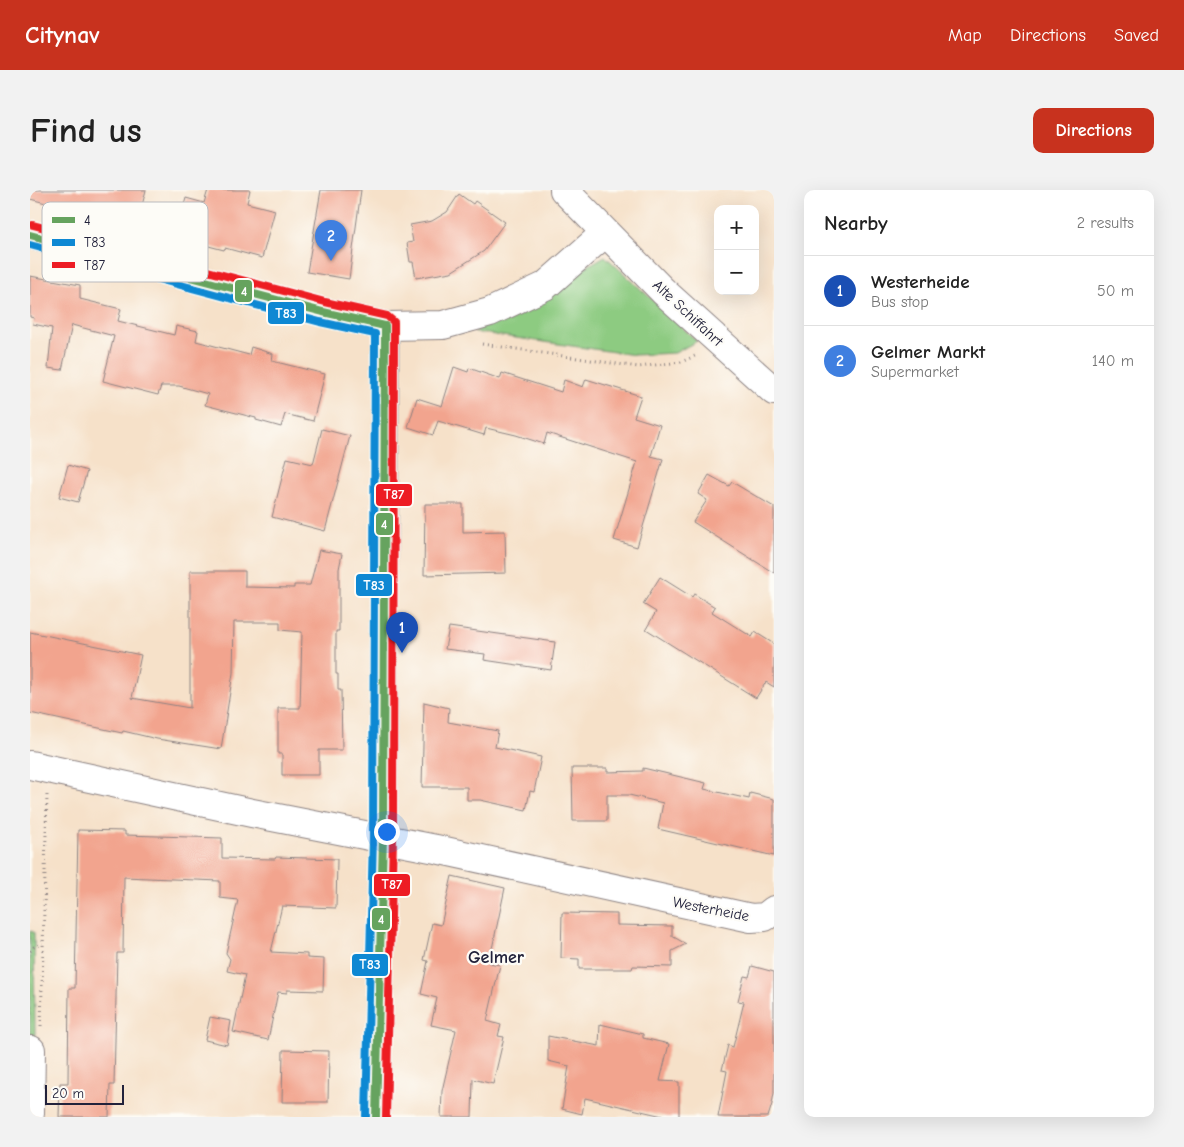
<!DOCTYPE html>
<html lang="en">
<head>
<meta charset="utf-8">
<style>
  :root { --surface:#fff; --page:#f2f2f2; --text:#222; --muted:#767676; --line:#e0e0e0; --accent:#c8321e }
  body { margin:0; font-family:"Comic Neue",sans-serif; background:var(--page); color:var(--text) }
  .controls { position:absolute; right:15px; top:15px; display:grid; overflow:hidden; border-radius:10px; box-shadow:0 5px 20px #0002 }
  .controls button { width:45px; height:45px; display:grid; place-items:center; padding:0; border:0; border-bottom:1px solid var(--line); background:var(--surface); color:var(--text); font:25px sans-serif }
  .scale { position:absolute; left:15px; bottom:12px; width:79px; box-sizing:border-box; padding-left:5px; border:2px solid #22223b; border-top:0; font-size:14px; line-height:18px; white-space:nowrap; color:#22223b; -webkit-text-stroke:4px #fdfcf7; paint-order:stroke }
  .you { position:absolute; left:356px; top:641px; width:18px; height:18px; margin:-12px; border:4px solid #fff; border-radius:50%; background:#1a73e8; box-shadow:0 0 0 8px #1a73e833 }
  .badge { display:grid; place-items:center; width:32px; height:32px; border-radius:50%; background:var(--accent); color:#fff; font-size:16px; font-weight:700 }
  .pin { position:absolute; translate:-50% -41px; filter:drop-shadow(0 1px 2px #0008) }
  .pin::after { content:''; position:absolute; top:26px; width:18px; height:15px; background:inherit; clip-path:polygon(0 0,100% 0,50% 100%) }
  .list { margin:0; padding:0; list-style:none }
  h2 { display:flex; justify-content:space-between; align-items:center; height:65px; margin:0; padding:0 20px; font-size:21px }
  h2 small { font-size:16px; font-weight:400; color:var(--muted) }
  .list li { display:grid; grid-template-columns:32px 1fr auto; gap:15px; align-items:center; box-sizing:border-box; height:70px; padding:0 20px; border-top:1px solid var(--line) }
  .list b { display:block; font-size:19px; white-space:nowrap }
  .list p { margin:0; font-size:16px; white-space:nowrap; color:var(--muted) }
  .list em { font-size:16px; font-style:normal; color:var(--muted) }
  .map { position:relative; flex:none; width:744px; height:927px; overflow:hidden; border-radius:10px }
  header { display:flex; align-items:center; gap:30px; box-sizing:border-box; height:70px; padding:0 25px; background:var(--accent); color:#fff }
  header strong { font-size:24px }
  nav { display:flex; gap:28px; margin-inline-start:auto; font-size:18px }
  .intro { display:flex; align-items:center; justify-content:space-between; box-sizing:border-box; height:120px; padding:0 30px }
  h1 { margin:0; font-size:35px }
  .button { padding:12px 22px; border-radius:10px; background:var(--accent); color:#fff; font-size:18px; font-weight:700 }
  main { display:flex; gap:30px; padding:0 30px }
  aside { flex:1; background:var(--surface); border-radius:10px; box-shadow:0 5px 20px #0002 }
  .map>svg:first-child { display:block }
  .green { fill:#8dcb81; stroke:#58765e }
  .building { fill:#f2a48e }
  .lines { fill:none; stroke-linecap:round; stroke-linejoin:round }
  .minor-casing { stroke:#8c8282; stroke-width:30 }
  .path { stroke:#8c8282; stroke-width:3; stroke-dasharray:1 4; stroke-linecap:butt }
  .minor { stroke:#fff; stroke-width:28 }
  .bus-1-casing { stroke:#fdfcf7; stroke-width:11 }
  .bus-2-casing { stroke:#fdfcf7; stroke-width:11 }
  .bus-3-casing { stroke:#fdfcf7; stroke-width:11 }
  .bus-1 { stroke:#66a35e; stroke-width:8 }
  .bus-2 { stroke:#0e88d3; stroke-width:8 }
  .bus-3 { stroke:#ed1c24; stroke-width:8 }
  .labels { text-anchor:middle; stroke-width:4.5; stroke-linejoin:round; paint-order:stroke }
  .street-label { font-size:15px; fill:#22223b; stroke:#fdfcf7 }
  .quarter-label { font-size:18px; font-weight:bold; fill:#22223b; stroke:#fdfcf7 }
  .key { fill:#fdfcf7; stroke:#bbbbbf; stroke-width:1 }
  .key-label { font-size:14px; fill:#22223b }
  .line-badge { stroke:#fdfcf7; stroke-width:2 }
  .badge-label { font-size:14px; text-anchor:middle; font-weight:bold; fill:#fff }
</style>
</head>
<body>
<header>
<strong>Citynav</strong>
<nav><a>Map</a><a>Directions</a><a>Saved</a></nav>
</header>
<div class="intro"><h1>Find us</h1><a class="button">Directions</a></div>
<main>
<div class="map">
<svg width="744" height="927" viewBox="0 0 744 927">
  <rect width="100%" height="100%" fill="#fdfcf7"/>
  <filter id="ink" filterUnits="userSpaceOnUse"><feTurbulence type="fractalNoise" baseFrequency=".02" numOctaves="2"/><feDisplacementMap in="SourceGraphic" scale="10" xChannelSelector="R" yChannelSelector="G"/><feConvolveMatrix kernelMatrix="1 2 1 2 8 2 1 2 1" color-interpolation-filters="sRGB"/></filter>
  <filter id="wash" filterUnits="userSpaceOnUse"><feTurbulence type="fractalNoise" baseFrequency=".0096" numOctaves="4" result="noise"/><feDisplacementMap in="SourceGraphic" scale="20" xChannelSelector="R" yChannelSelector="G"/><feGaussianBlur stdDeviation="1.12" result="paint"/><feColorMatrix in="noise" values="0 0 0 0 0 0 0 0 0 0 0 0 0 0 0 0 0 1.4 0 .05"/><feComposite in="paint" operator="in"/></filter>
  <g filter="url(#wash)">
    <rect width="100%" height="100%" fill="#f6e1c9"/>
    <path class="green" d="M 575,66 L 667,151 L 645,163 L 605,165 L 444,142 Z
      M 0,741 L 4,742 L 5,848 L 0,848 Z"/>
    <g id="blocks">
      <path class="building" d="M 0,0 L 116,0 L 107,35 L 48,20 L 46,27 L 26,22 L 28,16 L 0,9 Z
        M 178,0 L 220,0 L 217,13 L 245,20 L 232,68 L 195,58 L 194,60 L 163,52 L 164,45 L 147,41 L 156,8 L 174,13 Z
        M 291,0 L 331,0 L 319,89 L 277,82 Z
        M 429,4 L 443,14 L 445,11 L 475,32 L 454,61 L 421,82 L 386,88 L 383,72 L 380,72 L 377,53 L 383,52 L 380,35 L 402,31 L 417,22 Z
        M 0,86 L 50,95 L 50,109 L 91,119 L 88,131 L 144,145 L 146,136 L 168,141 L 166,151 L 219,165 L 221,157 L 243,164 L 242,171 L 295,184 L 283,231 L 255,224 L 251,237 L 226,230 L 226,228 L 175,215 L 178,204 L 149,196 L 131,196 L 128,205 L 73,191 L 84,146 L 42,135 L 32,180 L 18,178 L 22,138 L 3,134 L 4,128 L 0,127 Z
        M 424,177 L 438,182 L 439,178 L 470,189 L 472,183 L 531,202 L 534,190 L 553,197 L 556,189 L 611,206 L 604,227 L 630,235 L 621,266 L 633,269 L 607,357 L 584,350 L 607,272 L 517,243 L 514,254 L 486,245 L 456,238 L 454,245 L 408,231 L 403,245 L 378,237 L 387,208 L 412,216 Z
        M 292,239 L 320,246 L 295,341 L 242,327 L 257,268 L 283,274 Z
        M 38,275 L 57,281 L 48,312 L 29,307 Z
        M 679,285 L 699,296 L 702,292 L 744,317 L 744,383 L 663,332 L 677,310 L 668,304 Z
        M 395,314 L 433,314 L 433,342 L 475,341 L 476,383 L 394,385 Z
        M 289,360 L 312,364 L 309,379 L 309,441 L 306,441 L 306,484 L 308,484 L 308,500 L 311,500 L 312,560 L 289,560 L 289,585 L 252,585 L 252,564 L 248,564 L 248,518 L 270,518 L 272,442 L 250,440 L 250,432 L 204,432 L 203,483 L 191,559 L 127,549 L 93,541 L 92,543 L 0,523 L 0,442 L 111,465 L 102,508 L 160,518 L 160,381 L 215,381 L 215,397 L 264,398 L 264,395 L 280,395 Z
        M 630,387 L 662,407 L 664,404 L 685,417 L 682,422 L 722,447 L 725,442 L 744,454 L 744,497 L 736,492 L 726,508 L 616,439 L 626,422 L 613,414 Z
        M 419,437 L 525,452 L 521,480 L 454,470 L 455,464 L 415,459 Z
        M 394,512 L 419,518 L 418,532 L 468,541 L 465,557 L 511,567 L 504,602 L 500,601 L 496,620 L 450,610 L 437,610 L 437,597 L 392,597 Z
        M 542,578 L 577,578 L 577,582 L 613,581 L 613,578 L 676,593 L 674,599 L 719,609 L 720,603 L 744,609 L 744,666 L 628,639 L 633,613 L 599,605 L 577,605 L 577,631 L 543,631 Z
        M 48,640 L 95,641 L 95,645 L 192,648 L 192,668 L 245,669 L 246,667 L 307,669 L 306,718 L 252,716 L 241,762 L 277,764 L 277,768 L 294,769 L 293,801 L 257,800 L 257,803 L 248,802 L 238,850 L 203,842 L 215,785 L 197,781 L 200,769 L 196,763 L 208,710 L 190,708 L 190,691 L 94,687 L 93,763 L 87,763 L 84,895 L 80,895 L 79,927 L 29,927 L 30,893 L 38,893 L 39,798 L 45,798 Z
        M 422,686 L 475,698 L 459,773 L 470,775 L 457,831 L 471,835 L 468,846 L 474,847 L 463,894 L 443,889 L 442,927 L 411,927 L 412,901 L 426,840 L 401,835 L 407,808 L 391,804 L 398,771 L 394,770 L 402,733 L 411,735 Z
        M 532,723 L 587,724 L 587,735 L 642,736 L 642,746 L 656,754 L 642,761 L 642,777 L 603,776 L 602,779 L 549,779 L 549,769 L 531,768 Z
        M 722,776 L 744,782 L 744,903 L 742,914 L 738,927 L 688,927 L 697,881 L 692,880 L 698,855 L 703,857 L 714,812 L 708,811 L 714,786 L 719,787 Z
        M 180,827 L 201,831 L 197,855 L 175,850 Z
        M 570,834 L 613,844 L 613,848 L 639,854 L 630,891 L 649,892 L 649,927 L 637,927 L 555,908 L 552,924 L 532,919 L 539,876 L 518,871 L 518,846 L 569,856 Z
        M 253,860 L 299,861 L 298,912 L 252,912 Z"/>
    </g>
  </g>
  <g filter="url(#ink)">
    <use href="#blocks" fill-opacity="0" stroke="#8c8282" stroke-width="1"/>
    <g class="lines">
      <defs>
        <path id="minor" d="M 534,0 L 633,101 L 744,201
          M 0,45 L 293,122 L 355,136 L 413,135 L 460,122 L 515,96 L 575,43
          M 0,575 L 222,623 L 406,659 L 721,728 L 735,727 L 744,720
          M 0,923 L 1,860
          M 346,927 L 353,647 L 355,136"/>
      </defs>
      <use href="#minor" class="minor-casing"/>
      <path class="path" d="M 452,154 L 608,177 L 651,172 L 665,166
        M 0,761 L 4,757 L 13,754
        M 11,836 L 17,605"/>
      <use href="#minor" class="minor"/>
      <defs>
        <path id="bus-1" d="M 0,45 L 293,122 L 355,136
          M 346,927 L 353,647 L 355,136"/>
        <path id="bus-2" d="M 0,55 L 290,132 L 345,144 L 343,647 L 336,927"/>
        <path id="bus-3" d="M 3,35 L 295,112 L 357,126 L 364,132 L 363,647 L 356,927"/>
      </defs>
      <use href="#bus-1" class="bus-1-casing"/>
      <use href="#bus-2" class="bus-2-casing"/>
      <use href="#bus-3" class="bus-3-casing"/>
      <use href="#bus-1" class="bus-1"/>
      <use href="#bus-2" class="bus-2"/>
      <use href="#bus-3" class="bus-3"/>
    </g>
  </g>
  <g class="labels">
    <g class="street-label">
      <text transform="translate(658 123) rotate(43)" y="5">Alte Schiffahrt</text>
      <text transform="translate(681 719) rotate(11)" y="5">Westerheide</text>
    </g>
    <g class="quarter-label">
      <text x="466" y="773">Gelmer</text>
    </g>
  </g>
  <rect x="12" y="12" width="166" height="80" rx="8" class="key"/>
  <rect x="22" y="27" width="23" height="6" fill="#66a35e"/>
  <rect x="22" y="49" width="23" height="7" fill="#0e88d3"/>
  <rect x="22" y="72" width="23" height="6" fill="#ed1c24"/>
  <g class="key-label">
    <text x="54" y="35">4</text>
    <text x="54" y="57">T83</text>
    <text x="54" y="80">T87</text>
  </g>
  <g class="line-badge">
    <rect x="204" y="89" width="19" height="24" rx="5" fill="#66a35e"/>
    <rect x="237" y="111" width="38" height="24" rx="5" fill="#0e88d3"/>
    <rect x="345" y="293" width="38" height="24" rx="5" fill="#ed1c24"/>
    <rect x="345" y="322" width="19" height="24" rx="5" fill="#66a35e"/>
    <rect x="325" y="383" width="38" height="24" rx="5" fill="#0e88d3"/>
    <rect x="343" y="683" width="38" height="24" rx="5" fill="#ed1c24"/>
    <rect x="341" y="717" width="20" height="24" rx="5" fill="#66a35e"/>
    <rect x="321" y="763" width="38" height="24" rx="5" fill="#0e88d3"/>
  </g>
  <g class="badge-label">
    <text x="214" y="106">4</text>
    <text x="256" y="128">T83</text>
    <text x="364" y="309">T87</text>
    <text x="354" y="339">4</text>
    <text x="344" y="400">T83</text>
    <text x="362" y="699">T87</text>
    <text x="351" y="734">4</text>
    <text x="340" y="779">T83</text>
  </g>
</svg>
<div class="controls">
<button>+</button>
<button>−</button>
</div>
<div class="scale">20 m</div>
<div class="you"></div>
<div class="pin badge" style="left:372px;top:463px;background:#1a4fb4">1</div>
<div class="pin badge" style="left:301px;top:71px;background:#3f7fe0">2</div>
</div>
<aside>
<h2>Nearby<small>2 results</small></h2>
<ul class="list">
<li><span class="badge" style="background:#1a4fb4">1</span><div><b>Westerheide</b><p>Bus stop</p></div><em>50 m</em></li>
<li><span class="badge" style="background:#3f7fe0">2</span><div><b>Gelmer Markt</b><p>Supermarket</p></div><em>140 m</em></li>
</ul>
</aside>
</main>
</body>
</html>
